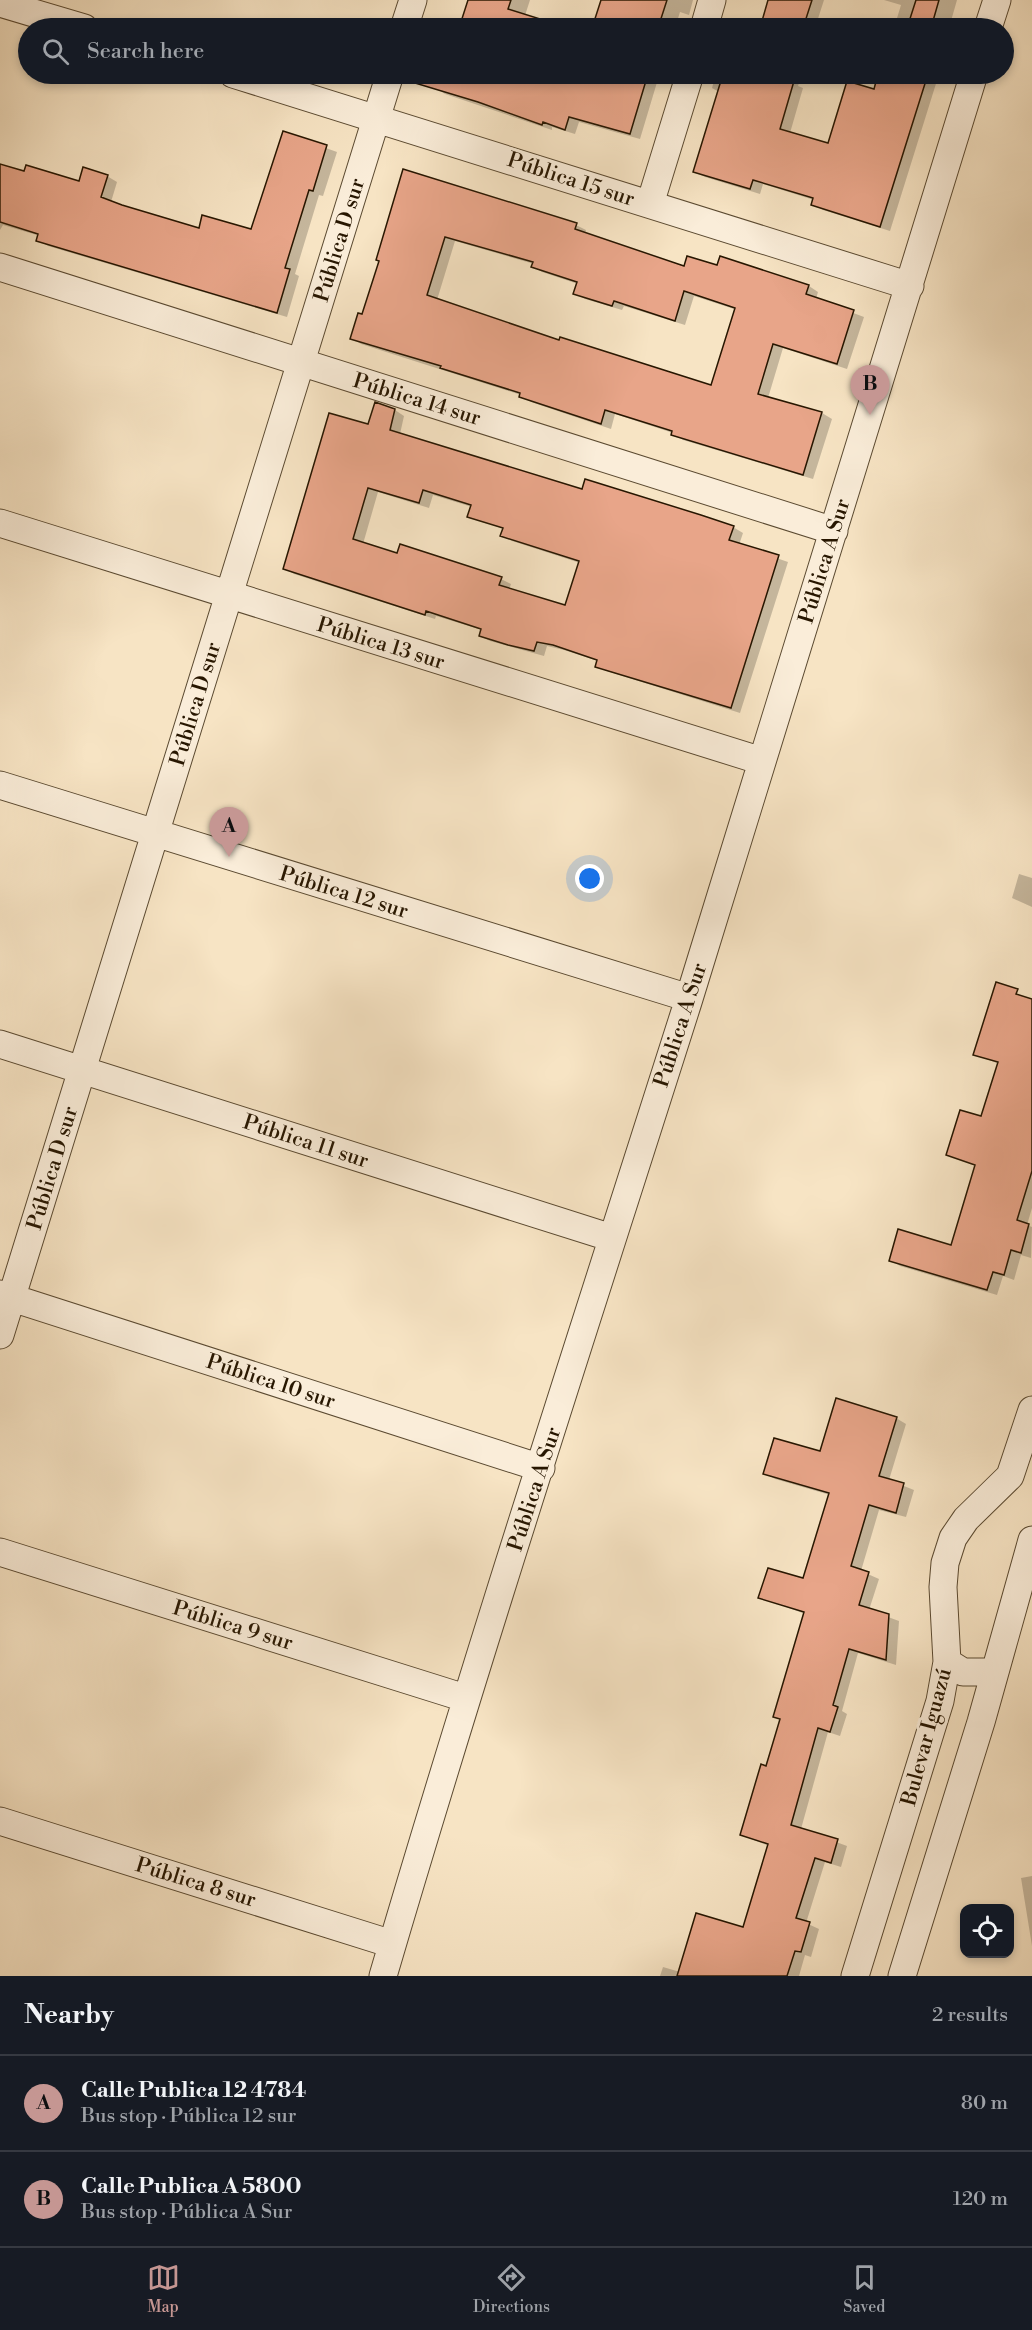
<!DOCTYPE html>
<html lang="en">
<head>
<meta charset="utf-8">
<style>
  :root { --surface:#171b24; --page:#20242c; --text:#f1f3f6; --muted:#9ea1a6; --line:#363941; --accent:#c59692 }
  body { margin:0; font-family:"Libre Bodoni",serif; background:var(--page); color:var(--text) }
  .controls { position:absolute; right:18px; bottom:18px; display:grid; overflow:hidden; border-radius:12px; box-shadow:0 3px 9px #0003 }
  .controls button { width:54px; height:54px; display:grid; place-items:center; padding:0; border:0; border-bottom:2px solid var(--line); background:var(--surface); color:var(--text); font:30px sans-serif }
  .you { position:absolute; left:590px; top:879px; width:21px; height:21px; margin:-15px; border:4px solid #fff; border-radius:50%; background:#1a73e8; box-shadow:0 0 0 9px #1a73e833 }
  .badge { display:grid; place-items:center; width:39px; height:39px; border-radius:50%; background:var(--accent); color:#111; font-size:20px; font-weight:700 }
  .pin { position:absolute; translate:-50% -50px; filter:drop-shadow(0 2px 3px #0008) }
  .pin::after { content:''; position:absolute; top:32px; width:21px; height:18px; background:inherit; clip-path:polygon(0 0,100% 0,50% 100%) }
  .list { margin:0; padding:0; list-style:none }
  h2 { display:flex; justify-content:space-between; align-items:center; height:78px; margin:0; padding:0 24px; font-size:26px }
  h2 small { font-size:20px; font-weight:400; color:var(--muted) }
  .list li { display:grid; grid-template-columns:39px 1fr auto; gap:18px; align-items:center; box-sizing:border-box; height:96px; padding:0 24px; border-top:2px solid var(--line) }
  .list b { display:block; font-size:22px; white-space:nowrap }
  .list p { margin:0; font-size:20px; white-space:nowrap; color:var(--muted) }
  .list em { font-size:20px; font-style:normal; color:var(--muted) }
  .icon { flex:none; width:33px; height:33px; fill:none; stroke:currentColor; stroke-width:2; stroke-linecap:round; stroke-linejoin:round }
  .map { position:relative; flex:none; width:1032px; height:1976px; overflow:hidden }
  .search { position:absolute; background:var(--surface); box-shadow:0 3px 9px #0003; left:18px; right:18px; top:18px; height:66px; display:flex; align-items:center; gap:15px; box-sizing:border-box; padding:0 21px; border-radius:33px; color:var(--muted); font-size:22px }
  .sheet { height:270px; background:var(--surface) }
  nav { display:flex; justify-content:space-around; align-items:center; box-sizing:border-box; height:84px; border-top:2px solid var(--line); background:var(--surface); font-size:16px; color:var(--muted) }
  nav a { display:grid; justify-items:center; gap:3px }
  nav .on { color:var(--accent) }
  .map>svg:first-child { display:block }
  .shadow { fill:#0003; fill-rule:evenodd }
  .building { fill:#e8a589; stroke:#271600; stroke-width:1.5; fill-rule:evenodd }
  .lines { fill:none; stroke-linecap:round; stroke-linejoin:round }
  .street-casing { stroke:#5b4a31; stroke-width:29 }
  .street { stroke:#faedd9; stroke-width:27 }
  .labels { text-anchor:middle; stroke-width:6; stroke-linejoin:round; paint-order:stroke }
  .street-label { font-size:21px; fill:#271600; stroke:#faedd9 }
</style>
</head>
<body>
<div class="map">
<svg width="1032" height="1976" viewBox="0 0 1032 1976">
  <rect width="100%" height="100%" fill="#f7e4c4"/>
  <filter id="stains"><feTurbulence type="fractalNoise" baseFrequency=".00333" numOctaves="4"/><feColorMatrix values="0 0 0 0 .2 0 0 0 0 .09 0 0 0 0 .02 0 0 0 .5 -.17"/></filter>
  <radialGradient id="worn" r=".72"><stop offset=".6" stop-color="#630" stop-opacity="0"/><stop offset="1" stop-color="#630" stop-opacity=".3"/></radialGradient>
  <path class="shadow" d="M 470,0 L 530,0 L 521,28 L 461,28 Z
    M 610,0 L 693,0 L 689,15 L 680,12 L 676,25 L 671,24 L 669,28 L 594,28 L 597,17 Z
    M 770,0 L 824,0 L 815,28 L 762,28 Z
    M 884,0 L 957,0 L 949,28 L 894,28 L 901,5 Z
    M 440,74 L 656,74 L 655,77 L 658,79 L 640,139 L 579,122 L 575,134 L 552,127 L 552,130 L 445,94 L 436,88 Z
    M 716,74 L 802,74 L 798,86 L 803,88 L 790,133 L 829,145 L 875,91 L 880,74 L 939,74 L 890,231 L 823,210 L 813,204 L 814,200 L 763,184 L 760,194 L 705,177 L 695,172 L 719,92 L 712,88 Z
    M 284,133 L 337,152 L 323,196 L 319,195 L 295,274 L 299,276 L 287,317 L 48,246 L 38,240 L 40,236 L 3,225 L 0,230 L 0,165 L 80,183 L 107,176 L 117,182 L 111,202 L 200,230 L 252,231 Z
    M 404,171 L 576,225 L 586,230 L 585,234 L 685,268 L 718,267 L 809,286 L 818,292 L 816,299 L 864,317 L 847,369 L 783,348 L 768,398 L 822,413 L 832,419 L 813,479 L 683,440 L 673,433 L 615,414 L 611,429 L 531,402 L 521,395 L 361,344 L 352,338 L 363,316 L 381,261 ZM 455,241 L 534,264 L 533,267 L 542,272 L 578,284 L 575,293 L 585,299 L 622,310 L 624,306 L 685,325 L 694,296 L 737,310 L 712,387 L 560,342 L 437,300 Z
    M 395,410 L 404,416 L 400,434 L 583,491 L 733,527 L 743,533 L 739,545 L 788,562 L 740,713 L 607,671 L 597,666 L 598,661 L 564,650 L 547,646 L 544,656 L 490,641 L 480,636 L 482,630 L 436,616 L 435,619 L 294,574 L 284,568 L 369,425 ZM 378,492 L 429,508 L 433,495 L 472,507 L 469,516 L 504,529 L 502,536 L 512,541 L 580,563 L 566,607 L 509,590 L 511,584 L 501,579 L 401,546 L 398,555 L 363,544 Z
    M 1019,874 L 1032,878 L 1032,907 L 1012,898 Z
    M 1032,1000 L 1032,1208 L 1027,1225 L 1032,1227 L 1031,1258 L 1021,1255 L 1014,1280 L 1003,1276 L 997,1295 L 900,1266 L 891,1260 L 952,1247 L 976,1166 L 948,1155 L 982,1118 L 999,1064 L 975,1054 Z
    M 896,1418 L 906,1424 L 889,1480 L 914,1490 L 906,1517 L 879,1510 L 861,1571 L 879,1579 L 869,1610 L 899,1621 L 896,1665 L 858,1653 L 842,1711 L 847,1714 L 840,1736 L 828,1732 L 801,1829 L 847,1846 L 841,1867 L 825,1862 L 806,1923 L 819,1929 L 811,1957 L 805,1955 L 799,1976 L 660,1976 L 663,1967 L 680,1972 L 744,1929 L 769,1846 L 741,1835 L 781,1720 L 775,1716 L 805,1614 L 760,1597 L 804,1580 L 830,1495 L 775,1479 L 765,1473 L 821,1453 Z
    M 1032,1876 L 1032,1946 L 1021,1878 Z"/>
  <path class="building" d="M 468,0 L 511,0 L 508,9 L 553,23 L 553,28 L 459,28 Z
    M 601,0 L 667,0 L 658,28 L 592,28 Z
    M 768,0 L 812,0 L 803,28 L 760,28 Z
    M 916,0 L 939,0 L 931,28 L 907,28 Z
    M 406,74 L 648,74 L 630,134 L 569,117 L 565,130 L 543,122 L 542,125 L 478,102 L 405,80 Z
    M 723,74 L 768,74 L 794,81 L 780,129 L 828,143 L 847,81 L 874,89 L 878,74 L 928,74 L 880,227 L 811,205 L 813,198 L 753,180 L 750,189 L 693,172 Z
    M 283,131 L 327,145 L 313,191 L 309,190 L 285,268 L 290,269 L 277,313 L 36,241 L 38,234 L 0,222 L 0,164 L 24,171 L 26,165 L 79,181 L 83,167 L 108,175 L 101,197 L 122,205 L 199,228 L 202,215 L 251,229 Z
    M 403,169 L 577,223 L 575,229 L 684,266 L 687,256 L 717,265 L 720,256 L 809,285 L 806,294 L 854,310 L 837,364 L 773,344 L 758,394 L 822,412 L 803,475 L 671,435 L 672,431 L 605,410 L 601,424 L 519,397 L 520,393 L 440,368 L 441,366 L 350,339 L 358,313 L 362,314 L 379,261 L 376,260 ZM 445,237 L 533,262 L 531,267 L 577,282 L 573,294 L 612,306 L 614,301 L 675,321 L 684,291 L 735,308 L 711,385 L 560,337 L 559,340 L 427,295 Z
    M 375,402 L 395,409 L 390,430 L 582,489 L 585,479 L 701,515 L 734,526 L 729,540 L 779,555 L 731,708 L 595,667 L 597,660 L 553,645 L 537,642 L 534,651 L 508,645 L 479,636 L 481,629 L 426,611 L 425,615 L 283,569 L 329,413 L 368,424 ZM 368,488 L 419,503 L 423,490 L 471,505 L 467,517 L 503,528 L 500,536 L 579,561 L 565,605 L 499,585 L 502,577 L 400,544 L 397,553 L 353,539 Z
    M 996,982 L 1018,989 L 1016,994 L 1032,999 L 1032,1171 L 1017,1220 L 1029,1224 L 1021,1253 L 1011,1250 L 1004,1275 L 993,1272 L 987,1290 L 889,1261 L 898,1229 L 951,1245 L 975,1165 L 946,1155 L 960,1110 L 981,1116 L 998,1062 L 973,1055 Z
    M 836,1398 L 897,1417 L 879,1476 L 904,1483 L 896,1513 L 869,1505 L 851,1566 L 869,1572 L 859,1605 L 889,1614 L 886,1660 L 849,1649 L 833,1705 L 838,1707 L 830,1732 L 818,1728 L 791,1825 L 838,1839 L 831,1863 L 815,1858 L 796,1918 L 810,1922 L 801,1952 L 795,1951 L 787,1976 L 677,1976 L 696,1913 L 743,1927 L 768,1844 L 740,1835 L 761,1764 L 766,1766 L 780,1719 L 773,1717 L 804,1612 L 758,1598 L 768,1568 L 803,1578 L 829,1493 L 763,1474 L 774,1438 L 820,1451 Z"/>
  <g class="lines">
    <defs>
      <path id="street" d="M 0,3 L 84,28
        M 404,28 L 413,0
        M 704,28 L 712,0
        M 988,28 L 997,0
        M 233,74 L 910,286
        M 650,204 L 690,74
        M 0,267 L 834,531
        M 0,523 L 762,761
        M 0,785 L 689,998
        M 0,1044 L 612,1238
        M 0,1294 L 541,1468
        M 0,1335 L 390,74
        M 0,1552 L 465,1698
        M 947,1662 L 963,1672 L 994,1672
        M 0,1821 L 392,1944
        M 383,1976 C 479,1649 585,1326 688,1002 C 786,693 878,383 974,74
        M 855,1976 L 940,1701 L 947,1662 L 943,1587 L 945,1563 L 953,1538 L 966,1519 L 1010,1476 L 1032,1410
        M 902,1976 L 981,1722 L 1032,1540"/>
    </defs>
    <use href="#street" class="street-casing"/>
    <use href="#street" class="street"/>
  </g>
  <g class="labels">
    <g class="street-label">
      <text transform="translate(571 179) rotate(18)" y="7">Pública 15 sur</text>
      <text transform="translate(339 240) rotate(-73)" y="7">Pública D sur</text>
      <text transform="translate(417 399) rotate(17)" y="7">Pública 14 sur</text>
      <text transform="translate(824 561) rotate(-73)" y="7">Pública A Sur</text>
      <text transform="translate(381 643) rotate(17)" y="7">Pública 13 sur</text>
      <text transform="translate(195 704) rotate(-73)" y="7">Pública D sur</text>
      <text transform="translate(344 892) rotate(17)" y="7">Pública 12 sur</text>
      <text transform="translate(680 1025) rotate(-72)" y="7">Pública A Sur</text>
      <text transform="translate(306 1141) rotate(18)" y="7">Pública 11 sur</text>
      <text transform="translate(52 1168) rotate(-73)" y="7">Pública D sur</text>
      <text transform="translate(271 1381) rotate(18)" y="7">Pública 10 sur</text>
      <text transform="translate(534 1489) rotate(-72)" y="7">Pública A Sur</text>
      <text transform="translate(233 1625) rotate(17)" y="7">Pública 9 sur</text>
      <text transform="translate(926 1737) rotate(-75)" y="7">Bulevar Iguazú</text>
      <text transform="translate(196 1882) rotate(17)" y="7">Pública 8 sur</text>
    </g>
  </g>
  <rect width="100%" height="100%" filter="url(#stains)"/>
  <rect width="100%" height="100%" fill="url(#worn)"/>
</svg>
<div class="controls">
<button><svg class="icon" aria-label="locate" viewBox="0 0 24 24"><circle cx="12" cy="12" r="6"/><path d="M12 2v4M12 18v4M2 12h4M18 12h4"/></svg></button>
</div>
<div class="you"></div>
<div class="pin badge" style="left:229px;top:857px">A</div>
<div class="pin badge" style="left:870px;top:415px">B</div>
<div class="search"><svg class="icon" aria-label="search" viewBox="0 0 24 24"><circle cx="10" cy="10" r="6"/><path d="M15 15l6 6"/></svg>Search here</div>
</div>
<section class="sheet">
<h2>Nearby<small>2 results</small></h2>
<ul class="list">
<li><span class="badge">A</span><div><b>Calle Publica 12 4784</b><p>Bus stop · Pública 12 sur</p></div><em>80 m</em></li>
<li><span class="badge">B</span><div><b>Calle Publica A 5800</b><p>Bus stop · Pública A Sur</p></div><em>120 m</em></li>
</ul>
</section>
<nav>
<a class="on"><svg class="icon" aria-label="map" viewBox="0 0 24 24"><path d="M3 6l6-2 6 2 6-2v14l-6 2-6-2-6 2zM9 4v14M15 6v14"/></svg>Map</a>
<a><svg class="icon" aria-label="directions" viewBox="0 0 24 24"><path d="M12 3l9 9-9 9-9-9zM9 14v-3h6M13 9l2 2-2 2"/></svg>Directions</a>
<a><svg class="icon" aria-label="saved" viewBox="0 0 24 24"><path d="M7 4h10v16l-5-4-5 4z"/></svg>Saved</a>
</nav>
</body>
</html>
